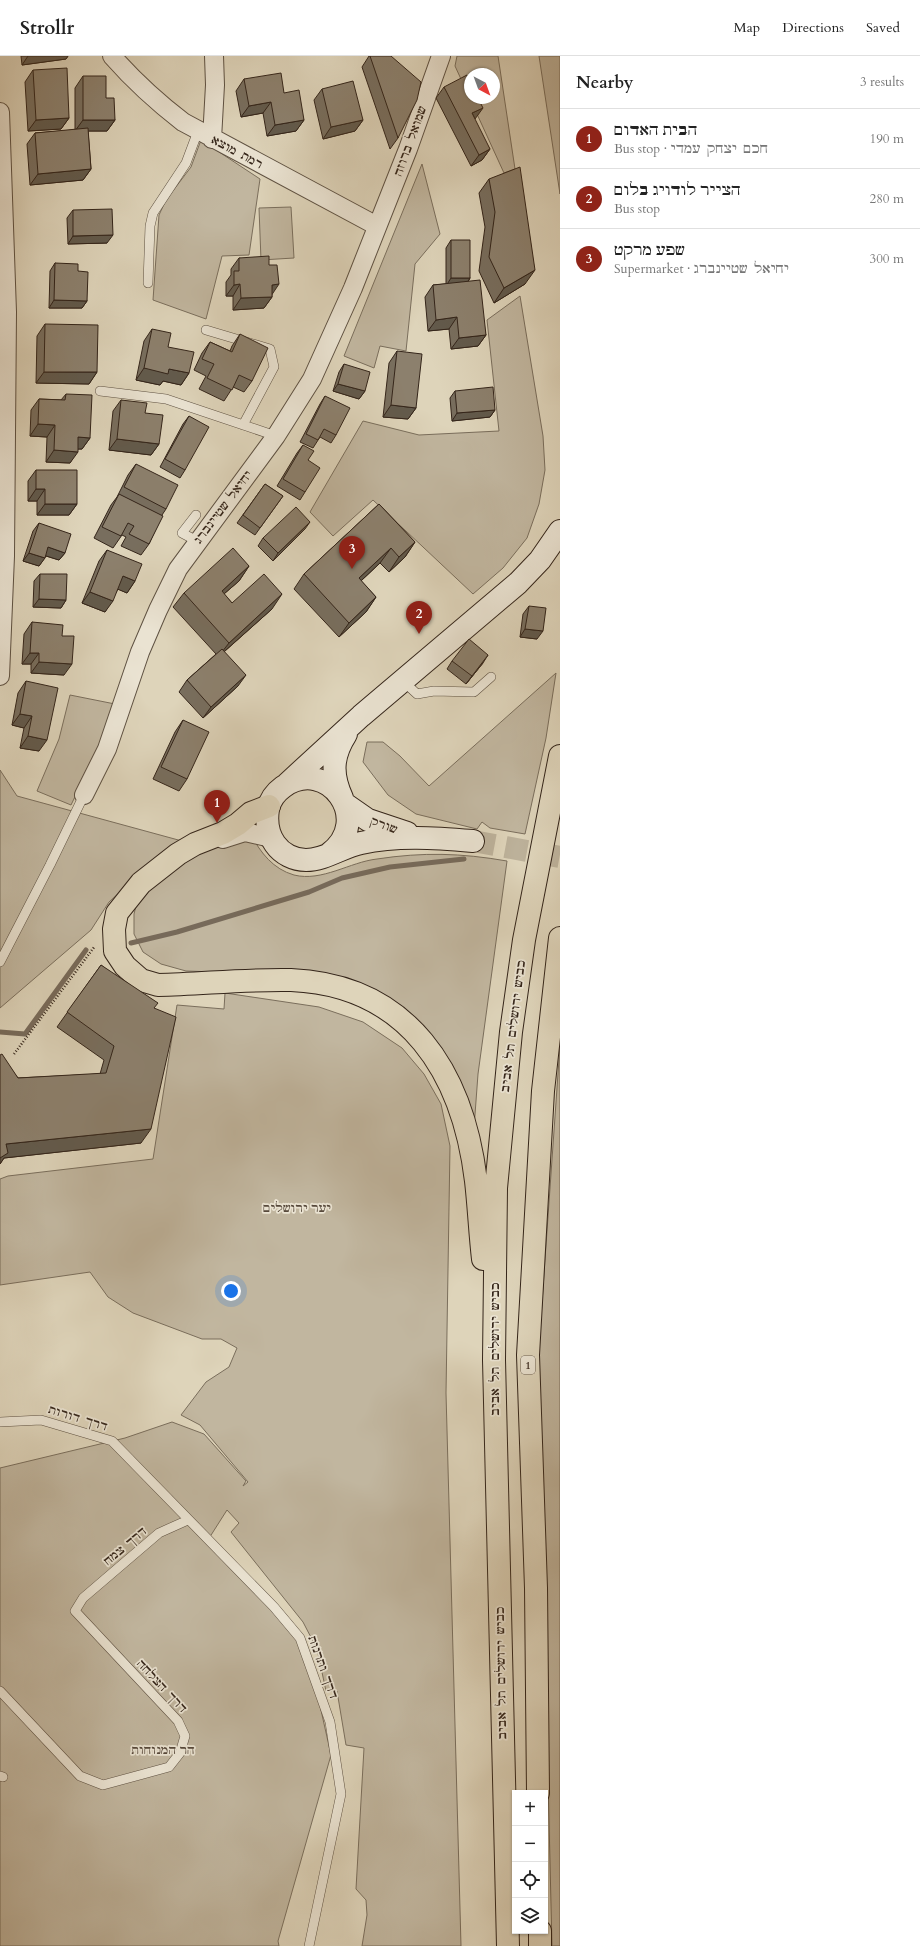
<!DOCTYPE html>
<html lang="en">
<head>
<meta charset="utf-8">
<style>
  :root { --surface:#fff; --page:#f2f2f2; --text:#222; --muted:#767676; --line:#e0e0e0; --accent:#8f2418 }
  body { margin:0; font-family:Cardo,"Frank Ruhl Libre",serif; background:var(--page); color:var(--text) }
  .controls { position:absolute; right:12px; bottom:12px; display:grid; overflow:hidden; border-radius:0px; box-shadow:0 1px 3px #0004 }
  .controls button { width:36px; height:36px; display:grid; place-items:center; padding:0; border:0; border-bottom:1px solid var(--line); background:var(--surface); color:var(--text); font:20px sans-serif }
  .compass { position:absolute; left:464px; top:12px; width:36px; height:36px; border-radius:50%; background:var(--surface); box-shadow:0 1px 3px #0004; rotate:139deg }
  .you { position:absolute; left:231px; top:1235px; width:14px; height:14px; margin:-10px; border:3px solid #fff; border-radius:50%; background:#1a73e8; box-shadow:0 0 0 6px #1a73e833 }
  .badge { display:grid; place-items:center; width:26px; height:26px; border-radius:50%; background:var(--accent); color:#fff; font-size:13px; font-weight:700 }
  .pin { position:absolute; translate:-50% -33px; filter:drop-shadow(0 1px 2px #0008) }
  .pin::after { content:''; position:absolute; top:21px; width:14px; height:12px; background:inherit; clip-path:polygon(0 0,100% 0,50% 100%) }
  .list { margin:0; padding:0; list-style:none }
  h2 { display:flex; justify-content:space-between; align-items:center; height:52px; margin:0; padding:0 16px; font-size:17px }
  h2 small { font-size:13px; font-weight:400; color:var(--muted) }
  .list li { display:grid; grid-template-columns:26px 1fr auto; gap:12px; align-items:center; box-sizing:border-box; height:60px; padding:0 16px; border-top:1px solid var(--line) }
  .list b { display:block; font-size:15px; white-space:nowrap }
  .list p { margin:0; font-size:13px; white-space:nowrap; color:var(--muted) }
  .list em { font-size:13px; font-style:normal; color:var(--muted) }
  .icon { flex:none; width:22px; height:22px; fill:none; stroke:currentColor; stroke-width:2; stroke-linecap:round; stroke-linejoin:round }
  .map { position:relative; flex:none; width:560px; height:1890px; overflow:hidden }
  header { display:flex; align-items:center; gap:24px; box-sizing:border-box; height:56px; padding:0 20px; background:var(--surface); border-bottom:1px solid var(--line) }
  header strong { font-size:19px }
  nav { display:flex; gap:22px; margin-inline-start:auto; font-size:14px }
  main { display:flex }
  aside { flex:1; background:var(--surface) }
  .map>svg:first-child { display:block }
  .green { fill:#c1b69f; stroke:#7a6e5c; fill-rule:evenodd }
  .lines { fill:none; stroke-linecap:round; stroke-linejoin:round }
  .stream { stroke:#776a5a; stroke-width:5 }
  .secondary-tunnel { stroke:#bcb19a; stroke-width:22; stroke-dasharray:22 11; stroke-linecap:butt }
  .lane-casing { stroke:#5e5142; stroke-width:10 }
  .street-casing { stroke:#5e5142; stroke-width:20 }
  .secondary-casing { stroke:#34251a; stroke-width:24 }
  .highway-casing { stroke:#34251a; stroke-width:24 }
  .path { stroke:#34251a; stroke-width:2.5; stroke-dasharray:1 2; stroke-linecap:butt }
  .lane { stroke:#eae3d2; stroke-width:9 }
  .street { stroke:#eae3d2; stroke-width:18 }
  .secondary { stroke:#eae3d2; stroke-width:22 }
  .highway { stroke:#ded4ba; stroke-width:22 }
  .wall { fill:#786e5e; stroke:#34251a }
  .shaded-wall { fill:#625a4c; stroke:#34251a }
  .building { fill:#8c806d; stroke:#34251a }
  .labels { text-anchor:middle; stroke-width:3.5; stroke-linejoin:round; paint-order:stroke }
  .shield { fill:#eae3d2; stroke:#6b5e51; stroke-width:1 }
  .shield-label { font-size:11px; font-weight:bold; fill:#34251a }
  .street-label { font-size:12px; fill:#34251a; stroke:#eae3d2 }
  .park-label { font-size:12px; font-style:italic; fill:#57493b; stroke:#eae3d2 }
</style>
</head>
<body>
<header>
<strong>Strollr</strong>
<nav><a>Map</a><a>Directions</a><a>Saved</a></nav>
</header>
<main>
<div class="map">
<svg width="560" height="1890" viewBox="0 0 560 1890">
  <rect width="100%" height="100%" fill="#ded4ba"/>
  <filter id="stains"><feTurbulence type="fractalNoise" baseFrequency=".005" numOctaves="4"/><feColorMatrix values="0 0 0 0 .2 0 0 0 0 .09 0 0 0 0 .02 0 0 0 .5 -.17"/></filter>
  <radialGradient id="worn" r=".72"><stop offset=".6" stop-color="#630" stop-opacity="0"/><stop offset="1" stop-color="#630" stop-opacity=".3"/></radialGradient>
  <path class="green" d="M 457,0 L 498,0 L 515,113 L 504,117 L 455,10 ZM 470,18 L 494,18 L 494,42 L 470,42 Z
    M 539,0 L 560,0 L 560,138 Z
    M 201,84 L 260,123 L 249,199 L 222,200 L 206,263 L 153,244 L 159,159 L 166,144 L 191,111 Z
    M 422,108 L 440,178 L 415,208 L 406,295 L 380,290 L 374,312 L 344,300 Z
    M 291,151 L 294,202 L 261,204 L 259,152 Z
    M 520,240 L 543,380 L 545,414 L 539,448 L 527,482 L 503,512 L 473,538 L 373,444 L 333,480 L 310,456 L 363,365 L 419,379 L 499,375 L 487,264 Z
    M 556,617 L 546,682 L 525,778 L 490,772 L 482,766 L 477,773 L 416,758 L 388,739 L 363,706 L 367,686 L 383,686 L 400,700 L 429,730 Z
    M 70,639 L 115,648 L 97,695 L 71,749 L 37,735 L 59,683 Z
    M 0,714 L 17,740 L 182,785 L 142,816 L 109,846 L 91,874 L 0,952 Z
    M 251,779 C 261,797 273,813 294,819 C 322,826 350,806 377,803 C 423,796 461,797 507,805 L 478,1018 L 474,1072 L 428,979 L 306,919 L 186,915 L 161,908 L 143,896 L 134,878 L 134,858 L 136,850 L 149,831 L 195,797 Z
    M 225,937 L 319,951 L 363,966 L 402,992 L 424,1018 L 441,1048 L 450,1090 L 446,1337 L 461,1890 L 362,1890 L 367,1859 L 366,1844 L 356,1833 L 364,1692 L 346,1689 L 337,1635 L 326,1635 L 317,1593 L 303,1566 L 231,1476 L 239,1467 L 227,1454 L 206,1487 L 306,1587 L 331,1699 L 278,1885 L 279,1890 L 0,1890 L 0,1412 L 125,1382 L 172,1366 L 204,1378 L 246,1425 L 243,1430 L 248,1426 L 200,1369 L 181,1359 L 206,1326 L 229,1311 L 237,1292 L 221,1283 L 202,1283 L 133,1257 L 108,1241 L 90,1216 L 0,1229 L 0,1123 L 8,1120 L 153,1103 L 177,949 L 224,953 Z
    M 560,989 L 560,1890 L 552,1890 L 538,1304 Z"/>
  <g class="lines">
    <path class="stream" d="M 131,887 L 177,876 L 309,836 L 342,822 L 390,811 L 464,803
      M 0,976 L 25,978 L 86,894"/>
    <path class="secondary-tunnel" d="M 473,785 L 560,801"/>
    <defs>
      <path id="lane" d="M 148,227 L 150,170 L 153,157 L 186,107 L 198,75
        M 206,274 L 270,293 L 274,311 L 243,369
        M 100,335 L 166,343 L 276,380
        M 196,459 L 182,477 L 197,485
        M 403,625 L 417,638 L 434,635 L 474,636 L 491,621
        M 0,906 L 50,809 L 84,739
        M 0,1366 L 41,1364 L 112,1385 L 274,1551 L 300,1582 L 330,1666 L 341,1738 L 309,1890
        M 0,1635 L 80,1720 L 103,1729 L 169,1711 L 180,1697 L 185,1680 L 178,1665 L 75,1555 L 83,1542 L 159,1477 L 188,1464
        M 0,1720 L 3,1721"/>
      <path id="street" d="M 112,0 C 134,25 157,46 183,66 L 377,170
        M 0,56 L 7,256 L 5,500 L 0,620
        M 212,83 L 215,29 L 214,0
        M 84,739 L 107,693 L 140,596 L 158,554 L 178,513 L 276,380 L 312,323 L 353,232 L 408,93 L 441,0
        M 223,783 L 245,776 L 271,782"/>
      <path id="secondary" d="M 287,728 L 361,660 L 518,527 L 540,504 L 560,475
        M 342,742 C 331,718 332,700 346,678
        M 345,748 L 368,764 L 407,777
        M 329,798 C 375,764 327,699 283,731 C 276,736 270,744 268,753 C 266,766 267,777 275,788 C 282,798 294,804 306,804 C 325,804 342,791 361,787 C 398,779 436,782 473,785"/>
      <path id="highway" d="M 269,750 L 251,757 L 238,768 L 223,777 L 195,788 L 178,798 L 141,827 L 117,857 L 114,873 L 115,895 L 125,910 L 141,924 L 158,929 C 202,928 247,923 291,924 C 409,929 463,1017 476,1125 C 479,1151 480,1177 483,1203
        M 538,1737 L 536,1532 L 528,1299 L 543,1035 L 560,882
        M 540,1875 L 540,1890
        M 508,1890 L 494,1304 L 496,1132 L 511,976 L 524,884 L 560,700"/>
    </defs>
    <use href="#lane" class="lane-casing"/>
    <use href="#street" class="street-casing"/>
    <use href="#secondary" class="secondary-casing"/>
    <use href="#highway" class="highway-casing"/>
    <path class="path" d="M 14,998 L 95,890"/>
    <use href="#lane" class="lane"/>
    <use href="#street" class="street"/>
    <use href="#secondary" class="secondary"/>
    <use href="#highway" class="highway"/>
  </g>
  <path class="wall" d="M 21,0 L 68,0 L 66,3 L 22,9 Z
    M 369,0 L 391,0 L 398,82 L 390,93 L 362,11 Z
    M 33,14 L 69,62 L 61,73 L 28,75 L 25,26 Z
    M 83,20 L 106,42 L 115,64 L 107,75 L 88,75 L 91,113 L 83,124 L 30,129 L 27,88 L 35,77 L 75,74 L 75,32 Z
    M 244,23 L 284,37 L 304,64 L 296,75 L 267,80 L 263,57 L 241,61 L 236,35 Z
    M 444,31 L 490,93 L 482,104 L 471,110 L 436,42 Z
    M 322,33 L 363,64 L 355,75 L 323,83 L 314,44 Z
    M 489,123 L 525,228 L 494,247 L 479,215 L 485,171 L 479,137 Z
    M 73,154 L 107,187 L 68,188 L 67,162 Z
    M 451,184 L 470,222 L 468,226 L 486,279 L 478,290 L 451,293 L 449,273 L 428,275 L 425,241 L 433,229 L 446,228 L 446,192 Z
    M 239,202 L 269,209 L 272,241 L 264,252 L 233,254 L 233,240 L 226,240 L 226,226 L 231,219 L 231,213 Z
    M 55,207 L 78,215 L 87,245 L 82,252 L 49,252 L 50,215 Z
    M 45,268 L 97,316 L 89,328 L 36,327 L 37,280 Z
    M 152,273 L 168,291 L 189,317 L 181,329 L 163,325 L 160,329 L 136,324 L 144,285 Z
    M 240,278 L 252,325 L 244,336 L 233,331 L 224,345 L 199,333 L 206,320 L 194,314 L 202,297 L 210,286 L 230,295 L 232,290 Z
    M 397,295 L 416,352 L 408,363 L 383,361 L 389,307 Z
    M 344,308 L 365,335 L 359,343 L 333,335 L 339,316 Z
    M 455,335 L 495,354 L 490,361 L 452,365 L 450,342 Z
    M 66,338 L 90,382 L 82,393 L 78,393 L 70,407 L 46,406 L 47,381 L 30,380 L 31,354 L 39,343 L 61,344 Z
    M 325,340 L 336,379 L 331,387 L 320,381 L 313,392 L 300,386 L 320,348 Z
    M 121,344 L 145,357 L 159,388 L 151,399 L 109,394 L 113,355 Z
    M 189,360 L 185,414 L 180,422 L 160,411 L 183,368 Z
    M 303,389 L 308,404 L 305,436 L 300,444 L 277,430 L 297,397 Z
    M 136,408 L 166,453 L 162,459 L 149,488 L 141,499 L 121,490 L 126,481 L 122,479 L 113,492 L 94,482 L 111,449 L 117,441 L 128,419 Z
    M 36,414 L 77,448 L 69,459 L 37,459 L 37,445 L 28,445 L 28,425 Z
    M 265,428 L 283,440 L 255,479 L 237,467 Z
    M 379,448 L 415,486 L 405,501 L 389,516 L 380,507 L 361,525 L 376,541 L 366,556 L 339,581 L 294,533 L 304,518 Z
    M 39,467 L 65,497 L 59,504 L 46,500 L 39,510 L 23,505 L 33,475 Z
    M 305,473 L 273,505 L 258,490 L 263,482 Z
    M 107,494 L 135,525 L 127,537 L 118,533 L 105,556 L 82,547 L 99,505 Z
    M 249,510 L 239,525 L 224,538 L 232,547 L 272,553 L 224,596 L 238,630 L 203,662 L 179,636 L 187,624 L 216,598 L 173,551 L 184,537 Z
    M 40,518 L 66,544 L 61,552 L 33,551 L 34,525 Z
    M 529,550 L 537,583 L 520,581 L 523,558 Z
    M 32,566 L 62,580 L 64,619 L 31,617 L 31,608 L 22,608 L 24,578 Z
    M 452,605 L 483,607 L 466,628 L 447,613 Z
    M 26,625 L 39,695 L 20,692 L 24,672 L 12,669 L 18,637 Z
    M 183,664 L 187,723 L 179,735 L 153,723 L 175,676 Z
    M 101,909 L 154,952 L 141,1087 L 4,1102 L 0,1108 L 0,999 L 18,1022 L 100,1018 L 104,1004 L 57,971 Z"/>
  <path class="shaded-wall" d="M 28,0 L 68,0 L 66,3 L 22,9 Z
    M 271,46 L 263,57 L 241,61 L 249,50 Z
    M 483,52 L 475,63 L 472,57 Z
    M 69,62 L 61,73 L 28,75 L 36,64 Z
    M 83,64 L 115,64 L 107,75 L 75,75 Z
    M 304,64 L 296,75 L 267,80 L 275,69 Z
    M 363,64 L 355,75 L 323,83 L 331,71 Z
    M 490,93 L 482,104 L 471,110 L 479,99 Z
    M 91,113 L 83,124 L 30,129 L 38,118 Z
    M 113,179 L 107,187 L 68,188 L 73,180 Z
    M 535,214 L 525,228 L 494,247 L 504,232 Z
    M 451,222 L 470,222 L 465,230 L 446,230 Z
    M 240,228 L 233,240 L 226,240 L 234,229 Z
    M 279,228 L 271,240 L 272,229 Z
    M 272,241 L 264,252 L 233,254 L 241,242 Z
    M 54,244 L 87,245 L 82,252 L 49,252 Z
    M 457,261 L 449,273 L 428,275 L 436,264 Z
    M 486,279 L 478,290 L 451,293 L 459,282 Z
    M 144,312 L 169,313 L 189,317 L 181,329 L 163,325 L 160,329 L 136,324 Z
    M 44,316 L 97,316 L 89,328 L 36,327 Z
    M 338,328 L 365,335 L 359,343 L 333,335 Z
    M 391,349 L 416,352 L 408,363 L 383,361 Z
    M 495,354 L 490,361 L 452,365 L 457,357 Z
    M 38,368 L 55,369 L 47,381 L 30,380 Z
    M 78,381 L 90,382 L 82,393 L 70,393 Z
    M 117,383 L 159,388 L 151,399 L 109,394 Z
    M 54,394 L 78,396 L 70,407 L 46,406 Z
    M 36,433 L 45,433 L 37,445 L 28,445 Z
    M 45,448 L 77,448 L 69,459 L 37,459 Z
    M 310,466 L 305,473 L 273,505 L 278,497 Z
    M 415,486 L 405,501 L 389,516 L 399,501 Z
    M 48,491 L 65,497 L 59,504 L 43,499 Z
    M 391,492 L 380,507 L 348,537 L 359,522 Z
    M 29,497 L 45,502 L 39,510 L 23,505 Z
    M 249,510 L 239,525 L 211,549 L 222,535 Z
    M 123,520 L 135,525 L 127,537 L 115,532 Z
    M 90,536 L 113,545 L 105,556 L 82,547 Z
    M 282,538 L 272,553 L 218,601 L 229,587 Z
    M 376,541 L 366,556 L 339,581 L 349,567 Z
    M 39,543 L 66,544 L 61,552 L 33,551 Z
    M 525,573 L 543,575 L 537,583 L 520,581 Z
    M 30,597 L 39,597 L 31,608 L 22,608 Z
    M 488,599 L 483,607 L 466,628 L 472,620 Z
    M 39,606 L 72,608 L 64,619 L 31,617 Z
    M 246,619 L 238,630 L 203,662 L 211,651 Z
    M 20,658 L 32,660 L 24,672 L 12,669 Z
    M 28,680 L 47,684 L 39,695 L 20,692 Z
    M 151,1073 L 141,1087 L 4,1102 L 0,1108 L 0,1102 L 6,1088 Z"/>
  <path class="building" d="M 370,0 L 391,0 L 421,26 L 417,44 L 398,82 Z
    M 67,12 L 69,62 L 36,64 L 33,14 Z
    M 281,17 L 284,37 L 299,34 L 304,64 L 275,69 L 271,46 L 249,50 L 244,23 Z
    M 467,19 L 470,26 L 470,42 L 478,42 L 483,52 L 472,57 L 490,93 L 479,99 L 444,31 Z
    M 83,20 L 106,20 L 106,42 L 114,42 L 115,64 L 83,64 Z
    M 353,25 L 363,64 L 331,71 L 322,33 Z
    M 88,72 L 91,113 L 38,118 L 35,77 Z
    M 520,111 L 535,214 L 504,232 L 489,201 L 495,156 L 489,123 Z
    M 112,153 L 113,179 L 73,180 L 73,154 Z
    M 451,184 L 470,184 L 470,222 L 451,222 Z
    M 269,200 L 269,209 L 277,209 L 279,228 L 272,229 L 272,241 L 241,242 L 240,228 L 234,229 L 234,215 L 239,215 L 239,202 Z
    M 55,207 L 78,208 L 78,215 L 88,216 L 87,245 L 54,244 Z
    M 480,224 L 486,279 L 459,282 L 457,261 L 436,264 L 433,229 Z
    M 45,268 L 98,269 L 97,316 L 44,316 Z
    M 152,273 L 171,277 L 168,291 L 194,296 L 189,317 L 169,313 L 168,318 L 144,312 Z
    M 240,278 L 268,292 L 252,325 L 239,319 L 232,334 L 207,322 L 214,308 L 202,303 L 210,286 L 232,296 Z
    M 397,295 L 422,298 L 416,352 L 391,349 Z
    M 344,308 L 370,316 L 365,335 L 338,328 Z
    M 493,331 L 495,354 L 457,357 L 455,335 Z
    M 66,338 L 92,339 L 90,382 L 78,381 L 78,396 L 54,394 L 55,369 L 38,368 L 39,343 L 65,344 Z
    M 325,340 L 350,352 L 336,379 L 324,373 L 318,384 L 306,378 Z
    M 121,344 L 147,347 L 145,357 L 163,359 L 159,388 L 117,383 Z
    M 189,360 L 209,371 L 185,414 L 165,403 Z
    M 303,389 L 314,395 L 308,404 L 320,412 L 305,436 L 283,423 Z
    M 136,408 L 178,429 L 166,453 L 124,431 Z
    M 36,414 L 77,414 L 77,448 L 45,448 L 45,433 L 36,433 Z
    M 265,428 L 283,440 L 260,472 L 243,459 Z
    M 119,438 L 163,460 L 149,488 L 129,478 L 134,470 L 128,467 L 121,480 L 102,471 Z
    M 379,448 L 415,486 L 399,501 L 391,492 L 359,522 L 376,541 L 349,567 L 304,518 Z
    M 296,451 L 310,466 L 278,497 L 263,482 Z
    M 39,467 L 71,478 L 65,497 L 48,491 L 45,502 L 29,497 Z
    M 233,492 L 249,510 L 222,535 L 232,547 L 264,518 L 282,538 L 229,587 L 184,537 Z
    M 107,494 L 142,508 L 135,525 L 123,520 L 113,545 L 90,536 Z
    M 40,518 L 67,518 L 66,544 L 39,543 Z
    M 529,550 L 546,552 L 543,575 L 525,573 Z
    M 32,566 L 63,569 L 62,580 L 74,580 L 72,608 L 39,606 L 39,597 L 30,597 Z
    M 469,583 L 488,599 L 472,620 L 452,605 Z
    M 222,593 L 246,619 L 211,651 L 187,624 Z
    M 26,625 L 58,632 L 47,684 L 28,680 L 32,660 L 20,658 Z
    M 183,664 L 209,676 L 187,723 L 161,711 Z
    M 101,909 L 158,947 L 154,952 L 176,961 L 151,1073 L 6,1088 L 8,1097 L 0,1102 L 0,999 L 2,998 L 18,1022 L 106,1017 L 114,990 L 67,956 Z"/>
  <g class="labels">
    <rect class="shield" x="521" y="1300" width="14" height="18" rx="3"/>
    <g class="shield-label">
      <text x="528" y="1313">1</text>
    </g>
    <g class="street-label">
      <text transform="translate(410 85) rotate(-70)" y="4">שמואל ברוזה</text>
      <text transform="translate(237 96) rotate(28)" y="4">רמת מוצא</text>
      <text transform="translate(223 451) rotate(-53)" y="4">יחיאל שטיינברג</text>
      <text transform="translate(384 769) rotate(20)" y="4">שורק</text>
      <text transform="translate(513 970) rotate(-83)" y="4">כביש ירושלים תל אביב</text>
      <text transform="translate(495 1293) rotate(-90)" y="4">כביש ירושלים תל אביב</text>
      <text transform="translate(78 1362) rotate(17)" y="4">דרך דורות</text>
      <text transform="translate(125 1490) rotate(-40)" y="4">דרך צמח</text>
      <text transform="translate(323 1611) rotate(70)" y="4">דרך ותרנות</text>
      <text transform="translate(501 1617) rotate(-91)" y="4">כביש ירושלים תל אביב</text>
      <text transform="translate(162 1630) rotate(47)" y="4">דרך הצלחה</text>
    </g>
    <g class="park-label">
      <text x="297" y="1156">יער ירושלים</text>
      <text x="163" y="1698">הר המנוחות</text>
    </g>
  </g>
  <rect width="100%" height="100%" filter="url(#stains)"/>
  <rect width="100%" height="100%" fill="url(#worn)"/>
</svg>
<div class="controls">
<button>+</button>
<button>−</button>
<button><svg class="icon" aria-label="locate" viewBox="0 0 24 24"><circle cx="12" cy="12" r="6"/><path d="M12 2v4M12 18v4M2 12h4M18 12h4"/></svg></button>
<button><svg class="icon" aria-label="layers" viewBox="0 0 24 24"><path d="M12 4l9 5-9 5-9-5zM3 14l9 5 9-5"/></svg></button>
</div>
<svg class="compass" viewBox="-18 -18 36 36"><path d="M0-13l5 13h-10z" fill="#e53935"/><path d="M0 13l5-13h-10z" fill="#767676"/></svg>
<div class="you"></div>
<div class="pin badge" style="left:217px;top:767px">1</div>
<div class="pin badge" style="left:419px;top:578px">2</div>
<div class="pin badge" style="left:352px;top:513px">3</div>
</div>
<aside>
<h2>Nearby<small>3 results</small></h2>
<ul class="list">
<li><span class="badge">1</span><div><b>הבית האדום</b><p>Bus stop · חכם יצחק עמדי</p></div><em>190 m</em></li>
<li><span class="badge">2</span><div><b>הצייר לודויג בלום</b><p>Bus stop</p></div><em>280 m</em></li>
<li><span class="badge">3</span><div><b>שפע מרקט</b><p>Supermarket · יחיאל שטיינברג</p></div><em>300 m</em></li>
</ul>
</aside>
</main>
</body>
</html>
